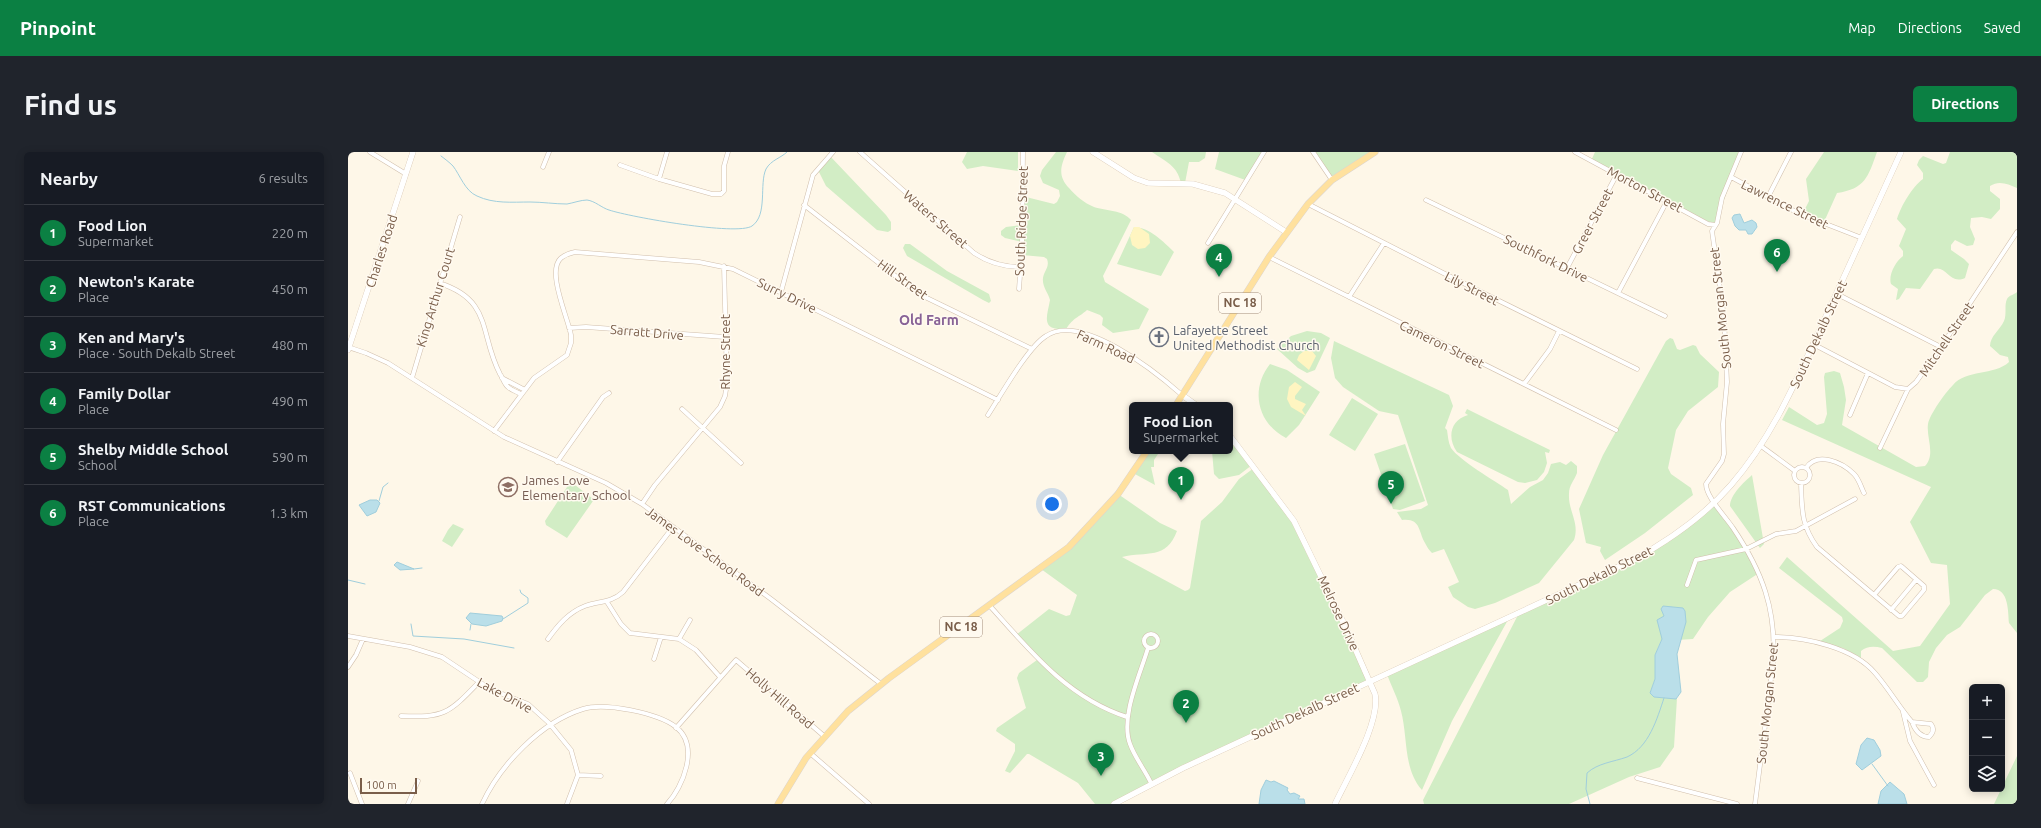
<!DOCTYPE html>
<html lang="en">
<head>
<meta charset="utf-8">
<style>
  :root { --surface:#171b24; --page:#20242c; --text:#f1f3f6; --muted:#9ea1a6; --line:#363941; --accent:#0b8043 }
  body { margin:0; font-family:Ubuntu,sans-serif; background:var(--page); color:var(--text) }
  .controls { position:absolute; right:12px; bottom:12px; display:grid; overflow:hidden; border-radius:6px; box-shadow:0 2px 10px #0003 }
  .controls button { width:36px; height:36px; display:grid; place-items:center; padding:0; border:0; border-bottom:1px solid var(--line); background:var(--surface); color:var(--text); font:20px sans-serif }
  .scale { position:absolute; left:12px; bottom:10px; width:57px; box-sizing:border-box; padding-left:4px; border:2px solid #7a5e4a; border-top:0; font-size:11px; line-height:14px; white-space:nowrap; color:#7a5e4a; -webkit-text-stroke:3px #fffaf0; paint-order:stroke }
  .you { position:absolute; left:704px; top:352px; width:14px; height:14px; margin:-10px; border:3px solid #fff; border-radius:50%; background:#1a73e8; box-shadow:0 0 0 6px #1a73e833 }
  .badge { display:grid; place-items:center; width:26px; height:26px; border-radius:50%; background:var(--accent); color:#fff; font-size:13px; font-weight:700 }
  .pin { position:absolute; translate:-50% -33px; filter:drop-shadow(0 1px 2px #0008) }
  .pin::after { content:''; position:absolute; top:21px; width:14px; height:12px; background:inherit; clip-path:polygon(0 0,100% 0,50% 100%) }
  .popup { position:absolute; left:781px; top:250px; width:104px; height:52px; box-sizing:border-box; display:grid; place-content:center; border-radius:6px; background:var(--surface); filter:drop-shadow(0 1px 3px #0005); font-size:13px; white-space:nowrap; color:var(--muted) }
  .popup b { font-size:15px; color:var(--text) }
  .popup::after { content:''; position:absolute; left:50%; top:100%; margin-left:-8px; border:8px solid transparent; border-top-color:var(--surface) }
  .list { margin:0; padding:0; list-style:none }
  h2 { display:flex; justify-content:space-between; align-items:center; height:52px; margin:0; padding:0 16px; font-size:17px }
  h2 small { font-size:13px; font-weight:400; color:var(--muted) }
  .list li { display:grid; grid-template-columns:26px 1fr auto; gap:12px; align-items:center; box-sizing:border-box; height:56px; padding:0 16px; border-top:1px solid var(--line) }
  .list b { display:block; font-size:15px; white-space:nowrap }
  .list p { margin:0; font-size:13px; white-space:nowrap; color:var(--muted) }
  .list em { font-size:13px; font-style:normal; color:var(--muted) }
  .icon { flex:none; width:22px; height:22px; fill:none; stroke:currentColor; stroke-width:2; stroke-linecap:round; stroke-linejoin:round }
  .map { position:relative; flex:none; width:1669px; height:652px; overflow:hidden; border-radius:6px }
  header { display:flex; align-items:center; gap:24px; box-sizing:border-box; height:56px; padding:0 20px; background:var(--accent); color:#fff }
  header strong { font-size:19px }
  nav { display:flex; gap:22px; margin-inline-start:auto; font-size:14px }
  .intro { display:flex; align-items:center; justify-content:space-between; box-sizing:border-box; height:96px; padding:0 24px }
  h1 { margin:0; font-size:28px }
  .button { padding:10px 18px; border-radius:6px; background:var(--accent); color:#fff; font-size:14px; font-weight:700 }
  main { display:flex; gap:24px; padding:0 24px }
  aside { flex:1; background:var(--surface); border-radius:6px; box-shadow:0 2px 10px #0003 }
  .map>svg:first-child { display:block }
  .green { fill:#d2edc5 }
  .sand { fill:#fff5c1 }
  .water { fill:#badfe9; stroke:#a0cedc }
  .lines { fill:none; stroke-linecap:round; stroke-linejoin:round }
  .stream { stroke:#a0cedc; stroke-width:1 }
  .street-casing { stroke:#d1bfac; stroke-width:5 }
  .secondary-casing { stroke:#d4c0aa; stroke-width:6 }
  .primary-casing { stroke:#dcd5d0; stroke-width:7 }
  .street { stroke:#fff; stroke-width:4 }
  .secondary { stroke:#fff; stroke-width:5.5 }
  .primary { stroke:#ffe19e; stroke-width:6 }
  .labels { text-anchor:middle; stroke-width:3; stroke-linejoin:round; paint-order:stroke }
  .shield { fill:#fffaf0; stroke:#a28d7c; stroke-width:1 }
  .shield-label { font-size:12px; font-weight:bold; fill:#7a5e4a }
  .street-label { font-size:13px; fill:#7a5e4a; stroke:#fffaf0 }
  .worship-label { font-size:13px; fill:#5b616d; stroke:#fffaf0; text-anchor:start }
  .education-label { font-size:13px; fill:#785e54; stroke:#fffaf0; text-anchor:start }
  .neighbourhood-label { font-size:14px; font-weight:bold; fill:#886296; stroke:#fffaf0 }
</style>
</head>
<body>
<header>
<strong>Pinpoint</strong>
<nav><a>Map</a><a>Directions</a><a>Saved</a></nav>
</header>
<div class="intro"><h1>Find us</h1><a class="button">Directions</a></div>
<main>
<aside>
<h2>Nearby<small>6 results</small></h2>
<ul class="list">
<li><span class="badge">1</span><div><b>Food Lion</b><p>Supermarket</p></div><em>220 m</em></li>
<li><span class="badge">2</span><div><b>Newton's Karate</b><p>Place</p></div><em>450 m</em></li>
<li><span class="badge">3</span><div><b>Ken and Mary's</b><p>Place · South Dekalb Street</p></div><em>480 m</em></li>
<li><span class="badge">4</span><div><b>Family Dollar</b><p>Place</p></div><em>490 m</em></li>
<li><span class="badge">5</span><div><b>Shelby Middle School</b><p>School</p></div><em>590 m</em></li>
<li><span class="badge">6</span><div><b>RST Communications</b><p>Place</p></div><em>1.3 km</em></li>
</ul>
</aside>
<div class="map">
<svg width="1669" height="652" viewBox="0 0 1669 652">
  <rect width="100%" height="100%" fill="#fef7e8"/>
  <path class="green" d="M 619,0 L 670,0 L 670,19 L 635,14 L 619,17 L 614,10 Z
    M 708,0 L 719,0 C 712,15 710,24 721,36 C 728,44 736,51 746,55 C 758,59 775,58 783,68 L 755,124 L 757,130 L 801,157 L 791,177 L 765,181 L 754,173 L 755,166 L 752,163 L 739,158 C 730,166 726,165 718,177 C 692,179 699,165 702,148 C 700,140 694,135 695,126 C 696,119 702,115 699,107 L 696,105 L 674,103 L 674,90 L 657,86 L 653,83 L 653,79 L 658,75 L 674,73 L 674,44 L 706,52 L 709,50 L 712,44 L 711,38 L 695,31 L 692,24 L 694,18 Z
    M 804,0 L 858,0 L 857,6 L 851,10 L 841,10 L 837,31 L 833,31 C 829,13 818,10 804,0 Z
    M 871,0 L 916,0 L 900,29 L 867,17 Z
    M 965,0 L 1027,0 L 984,28 Z
    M 1247,0 L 1393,0 L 1367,73 L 1243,9 Z
    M 1476,0 L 1529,0 C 1520,25 1517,37 1489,41 L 1476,70 L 1455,61 L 1461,49 L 1458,27 Z
    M 1602,0 L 1669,0 L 1669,36 C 1660,32 1651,28 1642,34 L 1642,39 L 1652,47 L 1652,57 L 1643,67 L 1634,65 L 1623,66 L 1622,75 L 1627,87 L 1625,93 L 1619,94 L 1607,88 L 1603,93 L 1603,98 L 1616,107 L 1621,112 L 1617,126 C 1601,133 1599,113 1586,117 L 1572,137 L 1558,136 L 1551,147 L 1548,148 L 1550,137 L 1543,132 C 1540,123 1548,109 1555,104 L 1555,99 L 1551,94 L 1558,77 L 1549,67 C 1553,54 1564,35 1575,27 L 1575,21 L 1569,13 L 1571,8 L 1575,4 L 1595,12 L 1598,11 Z
    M 481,3 L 538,63 L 543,70 L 543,78 L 540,80 L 529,78 L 478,34 L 469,16 Z
    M 786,75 C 801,75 816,90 826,100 L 813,124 L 769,112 Z
    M 557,92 L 562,92 L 599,119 L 641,142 L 643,149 L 641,151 L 635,148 L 559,104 L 555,96 Z
    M 1669,140 L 1669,481 L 1661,471 C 1660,460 1661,437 1645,437 L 1637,443 L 1612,475 L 1599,483 L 1588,496 L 1581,510 L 1580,525 L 1575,530 L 1569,530 L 1534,496 C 1526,494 1519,494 1513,499 L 1513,506 L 1495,496 L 1469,491 L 1492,476 L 1495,469 L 1494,465 L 1431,416 L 1439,405 L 1545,499 L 1572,494 L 1602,452 L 1599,413 L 1583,411 L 1562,370 L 1583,335 L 1434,268 L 1441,255 L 1469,273 L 1476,271 L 1479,262 L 1476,225 L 1477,221 L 1486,219 L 1492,221 L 1496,235 L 1498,248 L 1494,273 L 1568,315 L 1577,314 C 1588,302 1578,286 1580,272 C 1582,262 1597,241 1605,233 C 1618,217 1646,224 1661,210 L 1660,205 L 1652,203 L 1642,194 C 1642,184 1652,178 1656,169 C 1659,162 1656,153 1659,147 C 1661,143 1666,143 1669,140 Z
    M 959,179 L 973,181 L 982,186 L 967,218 L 959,221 L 950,216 L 929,197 L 943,184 Z
    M 1322,186 L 1325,187 L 1329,197 L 1332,198 L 1345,193 L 1348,194 L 1352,202 L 1371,220 L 1370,235 L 1340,259 L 1328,278 L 1320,316 L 1323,322 L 1343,336 L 1345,343 L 1297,381 L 1257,408 L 1252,399 L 1253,395 L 1238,391 L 1231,357 L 1255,303 L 1318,189 Z
    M 986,189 L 1101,243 L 1105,254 L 1097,276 L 1099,278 C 1100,284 1100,290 1103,296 C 1111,308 1147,329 1160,338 L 1163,352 L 1182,335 L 1195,328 L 1200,321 L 1203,312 L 1212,310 L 1218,313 L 1223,309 L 1229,314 L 1229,321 C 1226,329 1221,333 1221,342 C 1220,359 1232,371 1226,388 L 1191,431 L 1147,451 L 1127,457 L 1120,455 L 1105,445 L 1100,435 L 1111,430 L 1096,397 L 1084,401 C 1081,398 1079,395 1077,391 C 1070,379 1073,366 1054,368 L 1049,360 L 1073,357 L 1080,353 L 1050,263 L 1031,259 L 995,235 L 987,226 L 983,206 Z
    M 922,212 L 939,218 L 972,240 L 951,273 L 938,286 C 909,271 902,237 922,212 Z
    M 1004,246 L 1030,262 L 1007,299 L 981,283 Z
    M 1119,257 L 1202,298 L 1201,301 L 1197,300 L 1199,311 L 1196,320 L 1189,328 L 1177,331 L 1170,330 L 1109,300 C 1099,286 1102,268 1120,263 L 1117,261 Z
    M 882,284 L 904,313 L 891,323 L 871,327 L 866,322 L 864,299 L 882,299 Z
    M 1057,292 L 1077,349 L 1052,358 L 1045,357 L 1026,302 Z
    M 799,299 L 812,299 L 806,308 L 806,315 L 803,315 L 807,333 L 785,321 Z
    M 906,316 L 934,351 L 1022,529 L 766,652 L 747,652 L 730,631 L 681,602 L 679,602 L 662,621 L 657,619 L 667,599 L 667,592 L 648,579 L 649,576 L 678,556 L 669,526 L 671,521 L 689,508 L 668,483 L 701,457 L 718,464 L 722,463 L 729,443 L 693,417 L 701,411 L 770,342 L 812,371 L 829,379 C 818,408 799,399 774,405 L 837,439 L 840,438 L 842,436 L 853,369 L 874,350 L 891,327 Z
    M 1404,323 L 1416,392 L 1412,396 L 1382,354 C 1382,343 1396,330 1404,323 Z
    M 221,332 L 227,333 L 244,346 L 245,349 L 219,386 L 198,373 L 197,369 Z
    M 1367,350 L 1385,376 L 1411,421 L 1382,440 L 1360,465 L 1345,487 L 1313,489 L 1307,503 L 1307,527 L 1302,541 L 1306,545 L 1329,546 L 1326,595 L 1312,615 L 1281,625 L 1221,652 L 1076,652 L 1075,648 L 1171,461 L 1304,397 Z
    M 105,372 L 116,377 L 104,395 L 94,389 L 100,378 Z
    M 1161,466 L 1104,569 L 1074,638 C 1055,617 1060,585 1053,559 C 1050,546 1043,534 1039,522 Z
    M 1669,604 L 1669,652 L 1646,652 Z"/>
  <path class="sand" d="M 786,75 L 791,75 L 801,82 L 802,91 L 797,96 L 790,97 L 784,93 L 782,84 Z
    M 956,199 L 964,199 L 968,204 L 961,218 L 949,208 L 951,203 Z
    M 947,230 L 954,235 L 947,244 L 947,247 L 958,252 L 954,258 L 958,264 L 943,255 L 939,247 L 941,235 Z"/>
  <path class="water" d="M 1392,62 L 1396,71 L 1404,68 L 1408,71 L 1409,75 L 1404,82 L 1400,82 L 1398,78 L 1391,78 L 1387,74 L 1384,66 L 1386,63 Z
    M 22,348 L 29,348 L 32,351 L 28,360 L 19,364 L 11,353 Z
    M 49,410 L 66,417 L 52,418 L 46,413 Z
    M 1315,454 L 1335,456 L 1337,459 L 1338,470 L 1329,502 L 1333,540 L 1328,547 L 1306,545 L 1302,541 L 1307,527 L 1307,503 L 1314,487 L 1309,468 L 1316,464 L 1313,457 Z
    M 122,461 L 154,464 L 155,466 L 154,469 L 138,474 L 124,472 L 118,466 Z
    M 1519,586 L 1526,588 L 1532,598 L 1533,604 L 1514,618 L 1508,612 L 1513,593 Z
    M 918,628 L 923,630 L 926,629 L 940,636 L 939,638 L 942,642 L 946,641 L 952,644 L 950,647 L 956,647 L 957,652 L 911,652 L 913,638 Z
    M 1542,630 L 1556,642 L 1559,652 L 1530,652 L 1533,639 Z"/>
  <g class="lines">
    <path class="stream" d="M 93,4 C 97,7 101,10 105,14 C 112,23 117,39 129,44 C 146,52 164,50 182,50 C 194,50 207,52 219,52 C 225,51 233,48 239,48 C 247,49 254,56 261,58 C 282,65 389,84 404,74 C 420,63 411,32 418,17 C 423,8 433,6 439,0
      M 31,349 L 35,335 L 40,331
      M 66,417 L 74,416
      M 0,428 L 17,432
      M 155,467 L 180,451 L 180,446 L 173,441 L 172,438
      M 63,472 L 65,484 L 116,487 L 166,496
      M 122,478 L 123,472
      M 1524,612 L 1540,634
      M 1242,652 L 1238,637 L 1239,621 C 1250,611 1265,610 1279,605 C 1301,595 1309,567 1316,546"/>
    <defs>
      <path id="street" d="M 22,0 L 58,22
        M 512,0 L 626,101 C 641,111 655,115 673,115
        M 965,0 L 984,28
        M 1227,0 L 1360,72 L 1367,73
        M 1393,0 L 1374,46 L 1369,71 L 1364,79 L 1376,165 L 1379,230 L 1375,272 L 1376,302 L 1374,309 L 1358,332 C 1358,345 1377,364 1385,376 C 1414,419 1429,458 1425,511 L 1407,652
        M 272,13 L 311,27 L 364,42 L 373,42 L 376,39 L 376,14 L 380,0
        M 195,15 L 201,0
        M 1383,25 L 1450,61 L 1514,86
        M 311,27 L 319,0
        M 1420,45 L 1443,0
        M 1078,48 L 1317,164
        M 960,52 L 1107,127 L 1289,217
        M 456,53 L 563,136 L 579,146 L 684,197
        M 860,91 L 916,0
        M 921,105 L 1268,278
        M 1219,116 L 1269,22
        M 91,131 C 145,148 131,182 152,222 C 155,226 156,232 160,235 C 163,238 169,240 173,242
        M 671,137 L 674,96 L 675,0
        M 433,140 L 465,23 L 485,0
        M 1270,141 L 1319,49
        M 1489,142 L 1593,195
        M 1001,145 L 1036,91
        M 221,176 L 238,175 L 377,185
        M 1465,192 L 1547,235 L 1560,237
        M 0,195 L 18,201 L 40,211 L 156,285 L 258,331 L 294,352 L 423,447 L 533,532
        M 64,226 L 112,65
        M 154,226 L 177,238
        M 1176,232 L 1202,197 L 1211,179
        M 334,257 L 393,311
        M 640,263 C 653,243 680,195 698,184 C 733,160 808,220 834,243
        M 1502,263 L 1520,221
        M 146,279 L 186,226 L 219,203 L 223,191 L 223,183 C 220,166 198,119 213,106 C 217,103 222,101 227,100 L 351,110 L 385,117 L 650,248
        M 1413,294 L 1447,319
        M 1532,296 L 1560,237 L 1568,230 L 1593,195 L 1669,80
        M 209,310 L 255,245 L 261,241
        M1446 323a8 8 0 1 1 16 0a8 8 0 1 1-16 0Z
        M 1458,316 C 1469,299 1494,310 1506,322 C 1511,327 1513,335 1516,341
        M 1453,331 C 1454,357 1453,373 1469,395 L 1526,443 L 1550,415 L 1553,414 L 1576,434 L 1576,438 L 1554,464 L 1551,464 L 1526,443
        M 294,352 L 307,333 L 372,255 L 377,244 L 379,231 L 376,114
        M 1339,433 L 1348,408 L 1398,397 L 1428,382 L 1448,379 L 1507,347
        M 259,450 L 273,472 L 282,481 L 331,487 L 348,498 L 372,525
        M 642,454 C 682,499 720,546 779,565
        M 1543,458 L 1568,428
        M796 489a7 7 0 1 1 14 0a7 7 0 1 1-14 0Z
        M 0,484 L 62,495 L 94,505 L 142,537 L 180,552 L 201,571 L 223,598 L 230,623 L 219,652
        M 1426,485 C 1458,485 1506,496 1527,521 C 1541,537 1551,555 1564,570 C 1567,578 1572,585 1581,585 C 1585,581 1587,577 1583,572 L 1564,570
        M 200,487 C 210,473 221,460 237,454 C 251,449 263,451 275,440 L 325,375
        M 331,487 L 342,468
        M 800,496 C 792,523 772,565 782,592 C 787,606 797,618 803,631
        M 306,507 L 313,485
        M 0,515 L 8,503 L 15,487
        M 1555,560 L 1562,589 L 1586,633
        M 53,564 C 97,566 101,561 131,530
        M 328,576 L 388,508 L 476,584
        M 462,601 L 521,652
        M 2,621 L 14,652
        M 230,623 L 253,624
        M 1289,626 L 1389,652
        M 60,652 L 70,629
        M 134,652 C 152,613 193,570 235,557 C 257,550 310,561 328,575 C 352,594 335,635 319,652"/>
      <path id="secondary" d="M 745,0 L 786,26 L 800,31 L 845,32 L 877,41 L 938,80
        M 0,198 L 65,0
        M 834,243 L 848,253
        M 882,284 L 946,369 L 998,476 L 1027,542 C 1033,570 999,626 987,652
        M 766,652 L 835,616 L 1285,408 C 1322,388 1356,364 1383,333 C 1424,286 1448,229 1474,173 C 1500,115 1527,58 1553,0"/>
      <path id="primary" d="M 828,253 L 921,105 L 960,52 L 984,28 L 1027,0
        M 430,652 L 458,606 L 500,559 L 541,526 L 721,395 L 770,342 L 799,299"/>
    </defs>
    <use href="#street" class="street-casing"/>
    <use href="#secondary" class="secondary-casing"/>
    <use href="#primary" class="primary-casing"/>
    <use href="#street" class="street"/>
    <use href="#secondary" class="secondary"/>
    <use href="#primary" class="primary"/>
  </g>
  <defs>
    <symbol id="church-ring" viewBox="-11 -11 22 22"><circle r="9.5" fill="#fffaf0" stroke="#6b7280" stroke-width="1.5"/><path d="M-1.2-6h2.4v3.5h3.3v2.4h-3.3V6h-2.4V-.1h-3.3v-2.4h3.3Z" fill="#6b7280"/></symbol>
    <symbol id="school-ring" viewBox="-11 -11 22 22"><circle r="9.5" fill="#fffaf0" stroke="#8d6e63" stroke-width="1.5"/><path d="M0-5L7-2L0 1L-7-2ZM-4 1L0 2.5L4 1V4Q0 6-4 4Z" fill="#8d6e63"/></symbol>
  </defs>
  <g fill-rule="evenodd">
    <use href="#church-ring" x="800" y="174" width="22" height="22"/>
    <use href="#school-ring" x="149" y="324" width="22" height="22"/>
  </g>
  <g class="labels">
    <g class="shield">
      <rect x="871" y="141" width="42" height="20" rx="3"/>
      <rect x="592" y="465" width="42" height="20" rx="3"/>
    </g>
    <g class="shield-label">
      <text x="892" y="155">NC 18</text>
      <text x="613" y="479">NC 18</text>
    </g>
    <g class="street-label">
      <text transform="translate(1297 37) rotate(28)" y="5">Morton Street</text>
      <text transform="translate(1437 52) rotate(26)" y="5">Lawrence Street</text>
      <text transform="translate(588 67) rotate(41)" y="5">Waters Street</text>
      <text transform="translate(673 69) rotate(-88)" y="5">South Ridge Street</text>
      <text transform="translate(1244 69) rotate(-62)" y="5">Greer Street</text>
      <text transform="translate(33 99) rotate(-72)" y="5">Charles Road</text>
      <text transform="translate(1198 106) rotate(26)" y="5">Southfork Drive</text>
      <text transform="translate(555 127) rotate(36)" y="5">Hill Street</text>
      <text transform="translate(1124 136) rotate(27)" y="5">Lily Street</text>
      <text transform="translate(439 143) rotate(26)" y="5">Surry Drive</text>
      <text transform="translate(87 145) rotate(-73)" y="5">King Arthur Court</text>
      <text transform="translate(1372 156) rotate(-96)" y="5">South Morgan Street</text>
      <text transform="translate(299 180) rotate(5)" y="5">Sarratt Drive</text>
      <text transform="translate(1470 182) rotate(-65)" y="5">South Dekalb Street</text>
      <text transform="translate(1598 187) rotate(-56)" y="5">Mitchell Street</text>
      <text transform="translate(1094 192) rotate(26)" y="5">Cameron Street</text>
      <text transform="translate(758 194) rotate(25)" y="5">Farm Road</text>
      <text transform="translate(377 200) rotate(-90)" y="5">Rhyne Street</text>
      <text transform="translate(357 399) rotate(36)" y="5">James Love School Road</text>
      <text transform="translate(1251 423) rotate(-26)" y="5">South Dekalb Street</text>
      <text transform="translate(991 461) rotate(65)" y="5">Melrose Drive</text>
      <text transform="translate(157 543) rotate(28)" y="5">Lake Drive</text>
      <text transform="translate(432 546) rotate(41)" y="5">Holly Hill Road</text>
      <text transform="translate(1419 551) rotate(-84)" y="5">South Morgan Street</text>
      <text transform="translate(957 559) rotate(-25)" y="5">South Dekalb Street</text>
    </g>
    <g class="worship-label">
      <text x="825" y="183">Lafayette Street<tspan x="825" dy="15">United Methodist Church</tspan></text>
    </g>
    <g class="education-label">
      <text x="174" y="333">James Love<tspan x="174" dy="15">Elementary School</tspan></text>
    </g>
    <g class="neighbourhood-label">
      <text x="581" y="173">Old Farm</text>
    </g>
  </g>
</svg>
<div class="controls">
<button>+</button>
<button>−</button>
<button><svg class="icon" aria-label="layers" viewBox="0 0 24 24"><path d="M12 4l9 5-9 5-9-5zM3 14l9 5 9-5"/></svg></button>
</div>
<div class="scale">100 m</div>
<div class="you"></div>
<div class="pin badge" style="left:833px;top:348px">1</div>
<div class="popup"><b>Food Lion</b>Supermarket</div>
<div class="pin badge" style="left:838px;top:571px">2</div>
<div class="pin badge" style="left:753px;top:624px">3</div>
<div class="pin badge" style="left:871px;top:125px">4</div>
<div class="pin badge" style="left:1043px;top:352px">5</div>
<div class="pin badge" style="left:1429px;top:120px">6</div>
</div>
</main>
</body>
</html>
